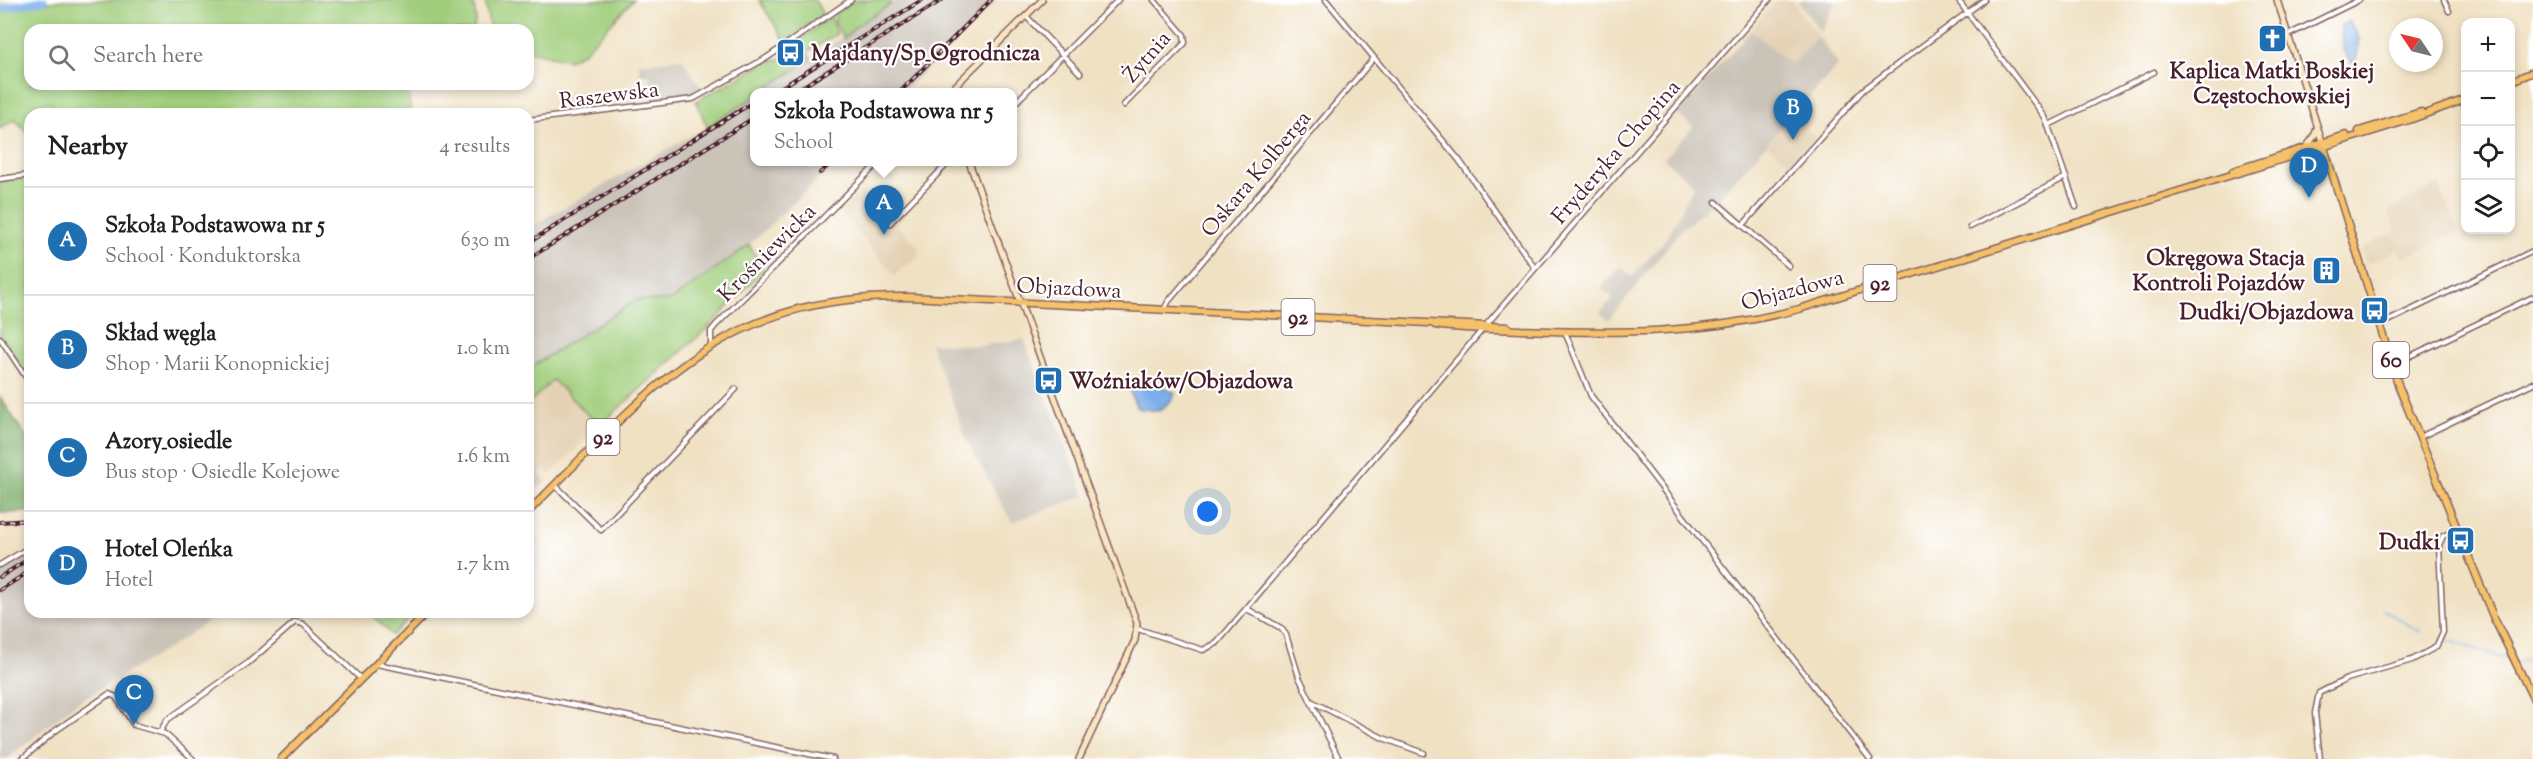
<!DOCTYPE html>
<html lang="en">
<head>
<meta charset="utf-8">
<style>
  :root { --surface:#fff; --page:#f6f6f6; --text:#202124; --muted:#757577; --line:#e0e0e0; --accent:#1f6fb2 }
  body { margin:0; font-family:"Sorts Mill Goudy",serif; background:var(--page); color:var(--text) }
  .controls { position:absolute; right:18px; top:18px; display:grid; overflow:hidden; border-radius:12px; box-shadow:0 3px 9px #0003 }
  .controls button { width:54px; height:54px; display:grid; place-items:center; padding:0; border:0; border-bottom:2px solid var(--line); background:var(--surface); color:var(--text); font:30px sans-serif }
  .compass { position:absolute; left:2389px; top:18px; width:54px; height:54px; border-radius:50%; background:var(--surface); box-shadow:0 3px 9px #0003; rotate:305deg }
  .you { position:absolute; left:1208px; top:512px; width:21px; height:21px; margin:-15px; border:4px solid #fff; border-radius:50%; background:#1a73e8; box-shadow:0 0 0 9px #1a73e833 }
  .badge { display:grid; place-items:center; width:39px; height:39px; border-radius:50%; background:var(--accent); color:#fff; font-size:20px; font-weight:700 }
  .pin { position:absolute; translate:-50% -50px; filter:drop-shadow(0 2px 3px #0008) }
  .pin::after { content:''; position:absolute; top:32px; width:21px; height:18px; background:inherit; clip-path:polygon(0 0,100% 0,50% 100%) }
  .popup { position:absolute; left:750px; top:88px; width:267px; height:78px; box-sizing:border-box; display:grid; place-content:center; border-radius:12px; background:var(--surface); filter:drop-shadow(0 2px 4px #0005); font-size:20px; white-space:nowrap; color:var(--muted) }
  .popup b { font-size:22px; color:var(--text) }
  .popup::after { content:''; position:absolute; left:50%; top:100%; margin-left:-12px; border:12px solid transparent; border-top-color:var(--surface) }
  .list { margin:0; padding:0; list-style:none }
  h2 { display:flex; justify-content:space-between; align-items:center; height:78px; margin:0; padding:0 24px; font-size:26px }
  h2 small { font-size:20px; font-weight:400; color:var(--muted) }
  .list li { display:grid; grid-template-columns:39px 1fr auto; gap:18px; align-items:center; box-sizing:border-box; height:108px; padding:0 24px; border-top:2px solid var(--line) }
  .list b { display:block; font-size:22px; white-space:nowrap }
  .list p { margin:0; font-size:20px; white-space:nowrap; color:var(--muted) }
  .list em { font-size:20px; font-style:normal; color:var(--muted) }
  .icon { flex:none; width:33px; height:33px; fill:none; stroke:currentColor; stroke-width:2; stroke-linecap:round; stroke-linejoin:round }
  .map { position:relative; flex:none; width:2533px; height:759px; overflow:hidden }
  .search { position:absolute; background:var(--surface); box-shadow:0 3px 9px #0003; left:24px; top:24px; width:510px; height:66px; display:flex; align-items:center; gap:15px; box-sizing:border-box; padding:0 21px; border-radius:18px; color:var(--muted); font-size:22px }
  .panel { position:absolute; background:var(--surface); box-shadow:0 3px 9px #0003; left:24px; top:108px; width:510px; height:510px; border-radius:18px }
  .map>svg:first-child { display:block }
  .built { fill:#e4d1b4 }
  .industrial { fill:#cac3b8 }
  .green { fill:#a0ce7c; stroke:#757654; stroke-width:1.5 }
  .forest { fill:#80b16c; stroke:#65684c; stroke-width:1.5 }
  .water { fill:#7bafe8; stroke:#62678a; stroke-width:1.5 }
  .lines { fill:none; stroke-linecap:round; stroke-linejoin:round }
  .stream { stroke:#7bafe8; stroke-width:1.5 }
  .river { stroke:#7bafe8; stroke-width:8 }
  .street-casing { stroke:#846360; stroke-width:7 }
  .secondary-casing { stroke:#846360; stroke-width:8 }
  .primary-casing { stroke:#846360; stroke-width:9 }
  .street { stroke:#fff; stroke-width:4 }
  .secondary { stroke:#fbe6c4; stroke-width:5 }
  .primary { stroke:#f5c16b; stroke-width:6 }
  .rail-casing { stroke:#4a1f2b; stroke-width:4 }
  .rail { stroke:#fff; stroke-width:1.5; stroke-dasharray:4.5; stroke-linecap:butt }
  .labels { text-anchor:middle; stroke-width:4.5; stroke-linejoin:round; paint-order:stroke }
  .shield { fill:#fff; stroke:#80626b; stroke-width:1.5 }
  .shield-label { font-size:21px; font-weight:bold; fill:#4a1f2b }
  .poi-label { font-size:22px; font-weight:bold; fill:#4a1f2b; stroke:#fff; text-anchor:end }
  .street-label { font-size:22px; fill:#4a1f2b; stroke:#fff }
</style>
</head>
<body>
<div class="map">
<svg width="2533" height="759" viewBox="0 0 2533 759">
  <rect width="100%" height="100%" fill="#fff"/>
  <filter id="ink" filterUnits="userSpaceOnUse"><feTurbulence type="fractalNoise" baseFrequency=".0167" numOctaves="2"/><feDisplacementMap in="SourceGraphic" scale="12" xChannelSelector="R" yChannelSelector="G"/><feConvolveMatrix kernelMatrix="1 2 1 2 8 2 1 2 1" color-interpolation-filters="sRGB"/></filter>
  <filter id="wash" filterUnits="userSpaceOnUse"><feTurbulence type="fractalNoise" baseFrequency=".008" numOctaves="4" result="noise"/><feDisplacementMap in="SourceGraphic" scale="24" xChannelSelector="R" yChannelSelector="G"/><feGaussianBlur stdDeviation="1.35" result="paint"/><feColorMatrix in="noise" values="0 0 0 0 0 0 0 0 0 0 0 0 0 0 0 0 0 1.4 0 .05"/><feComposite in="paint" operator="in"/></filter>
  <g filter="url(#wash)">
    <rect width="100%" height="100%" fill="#f0e1c3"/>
    <path class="built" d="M 1777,0 L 1791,0 L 1818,36 L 1791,65 L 1751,30 Z
      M 1792,117 L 1817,138 L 1792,166 L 1767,144 Z
      M 2439,185 L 2459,231 L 2403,258 L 2398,250 L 2367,264 L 2361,248 L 2397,232 L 2388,210 Z
      M 861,191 L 920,248 L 917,252 L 920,255 L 895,275 L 840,213 Z
      M 553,379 L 599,426 L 550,475 L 544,468 L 541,471 L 528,457 L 528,404 Z
      M 528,529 L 554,553 L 528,580 Z"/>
    <path class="industrial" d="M 897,0 L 997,0 L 903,92 L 761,92 Z
      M 1797,0 L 1836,0 L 1820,32 L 1816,25 Z
      M 1751,30 L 1791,65 L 1818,36 L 1838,65 L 1718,198 L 1681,230 L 1609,320 L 1600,313 L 1613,298 L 1601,288 L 1620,267 L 1632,277 L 1666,239 L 1694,185 L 1664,159 L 1693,127 L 1677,114 Z
      M 682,58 L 703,90 L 691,97 L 652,102 L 649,74 L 640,75 L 639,64 Z
      M 755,97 L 755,162 L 836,162 L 743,251 L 670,301 L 636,300 L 528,371 L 528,228 L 707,127 Z
      M 1024,339 L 1085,496 L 1012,522 L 968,443 L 930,343 L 980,346 Z
      M 528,457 L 541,471 L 538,474 L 546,481 L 528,498 Z
      M 30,554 L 30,612 L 221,612 L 172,646 L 75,704 L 7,759 L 0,759 L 0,569 Z"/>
    <path class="green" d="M 62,0 L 473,0 L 476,19 L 473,30 L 30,30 L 30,84 L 407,84 L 411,114 L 344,114 L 343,110 L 319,114 L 228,114 L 225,110 L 218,114 L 58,114 L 50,102 L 32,106 L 36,114 L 30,114 L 30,132 L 28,134 L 15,119 L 0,129 L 0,12 Z
      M 485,0 L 633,0 L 583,53 L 568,60 L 528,51 L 528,30 L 490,30 Z
      M 759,0 L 815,0 L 823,15 L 785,41 Z
      M 856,0 L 889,0 L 891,4 L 856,26 L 844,39 L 835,23 L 835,14 Z
      M 831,17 L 837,34 L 807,52 L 811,59 L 761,92 L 755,92 L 755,97 L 707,127 L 696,101 L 769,61 L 796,55 L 795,52 L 801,38 Z
      M 30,177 L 30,381 L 0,335 L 0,181 Z
      M 749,245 L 764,269 L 711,325 L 599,426 L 553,380 L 528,404 L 528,371 L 537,363 L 636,300 L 670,301 Z
      M 369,612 L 415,612 L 392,635 Z"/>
    <path class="forest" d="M 0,397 L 30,443 L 30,509 L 27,512 L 0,513 Z"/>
    <path class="water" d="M 2348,21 L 2359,38 L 2357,57 L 2352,64 L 2342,48 L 2341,27 Z
      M 1146,378 L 1175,393 L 1173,399 L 1159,411 L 1137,408 L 1129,389 L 1133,383 Z"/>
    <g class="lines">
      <path class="stream" d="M 2383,610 L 2421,632
        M 2444,639 L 2512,661
        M 2519,662 L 2523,659 L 2533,661"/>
      <path class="river" d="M 0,9 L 44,0"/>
    </g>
  </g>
  <g filter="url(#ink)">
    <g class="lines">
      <defs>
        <path id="street" d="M 1326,0 L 1459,160 L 1535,268
          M 1958,0 L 2045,117 L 2076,207
          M 2444,0 L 2449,11
          M 1026,16 L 1080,73
          M 2288,35 L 2359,0
          M 1013,105 L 1118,0
          M 1124,105 L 1185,43 L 1184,35 L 1154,0
          M 528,120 L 693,99 L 768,57 L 851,0
          M 2049,125 L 2154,72
          M 0,179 L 30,175
          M 1716,202 L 1789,266
          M 890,223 L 949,162
          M 1743,225 L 1863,90 L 1984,0
          M 1970,227 L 2066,177
          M 1164,310 L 1168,302 L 1374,58
          M 1486,325 L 1769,0
          M 2380,325 L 2533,251
          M 1565,332 L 1591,396 L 1870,759
          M 0,338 L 30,383
          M 711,345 L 711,331 L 716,325 L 879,162
          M 2392,365 L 2533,297
          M 2420,437 L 2533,383
          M 555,485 L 601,530 L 736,389
          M 0,565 L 30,547
          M 1247,609 L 1281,628 L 1286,635 L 1299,677 L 1339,759
          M 1138,629 L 1203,650 L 1217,643 L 1482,330
          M 377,664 L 833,759
          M 1311,701 L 1383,738 L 1424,753
          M 160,732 L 167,720 L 248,663 L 295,622 L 303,624 L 361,679
          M 22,759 L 55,731 L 109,694 L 116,697 L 134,725 L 165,734 L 193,759
          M 2320,759 L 2315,713 L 2319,693 L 2347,679 L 2412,660 L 2436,647 L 2443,632 L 2439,545 L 2443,536 L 2457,530"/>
        <path id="secondary" d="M 2277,0 L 2322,141
          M 949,92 L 1042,0
          M 2306,147 L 2314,137 L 2317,128
          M 969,162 L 1137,623 L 1135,640 L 1079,759"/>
        <path id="primary" d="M 2510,82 L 2533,72
          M 2359,131 L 2421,112
          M 2322,141 L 2399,387 L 2493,616 L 2533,698
          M 2233,171 L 2346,135
          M 1435,325 C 1464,330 1492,328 1521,330 C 1619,334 1704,334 1799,309 L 2409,120 L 2466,99
          M 528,512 C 651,390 720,294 909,297 L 1508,327
          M 281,759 L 428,612"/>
      </defs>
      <use href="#street" class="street-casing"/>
      <use href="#secondary" class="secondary-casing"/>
      <use href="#primary" class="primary-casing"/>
      <use href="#street" class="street"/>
      <use href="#secondary" class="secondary"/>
      <use href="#primary" class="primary"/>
      <defs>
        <path id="rail" d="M 774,92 L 922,0
          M 794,92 L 942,0
          M 900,92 L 991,0
          M 820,173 L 832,162
          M 528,243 L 755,101
          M 528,259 L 755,117
          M 0,522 L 30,520
          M 0,577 L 30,558
          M 0,590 L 30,571"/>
      </defs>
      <use href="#rail" class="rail-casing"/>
      <use href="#rail" class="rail"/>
    </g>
  </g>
  <defs>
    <symbol id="church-square" viewBox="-11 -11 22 22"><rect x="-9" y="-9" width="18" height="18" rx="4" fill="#1f6fb2" stroke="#fff"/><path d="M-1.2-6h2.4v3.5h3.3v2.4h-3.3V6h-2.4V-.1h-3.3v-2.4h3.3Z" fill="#fff"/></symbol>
    <symbol id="bus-square" viewBox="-11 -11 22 22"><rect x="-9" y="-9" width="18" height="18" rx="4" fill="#1f6fb2" stroke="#fff"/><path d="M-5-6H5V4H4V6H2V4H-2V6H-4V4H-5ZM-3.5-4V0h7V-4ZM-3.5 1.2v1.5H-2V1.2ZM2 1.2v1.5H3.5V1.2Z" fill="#fff"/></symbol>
    <symbol id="building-square" viewBox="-11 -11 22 22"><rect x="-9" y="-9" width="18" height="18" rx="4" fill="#1f6fb2" stroke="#fff"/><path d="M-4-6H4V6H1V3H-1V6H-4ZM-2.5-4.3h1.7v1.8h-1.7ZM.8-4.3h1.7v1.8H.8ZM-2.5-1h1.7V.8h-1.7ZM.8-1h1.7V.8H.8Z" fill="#fff"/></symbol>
  </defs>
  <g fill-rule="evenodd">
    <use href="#church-square" x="2256" y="22" width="33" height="33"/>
    <use href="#bus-square" x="774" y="36" width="33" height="33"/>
    <use href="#building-square" x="2310" y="254" width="33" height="33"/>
    <use href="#bus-square" x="2358" y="294" width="33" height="33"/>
    <use href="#bus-square" x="1032" y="364" width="33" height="33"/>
    <use href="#bus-square" x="2444" y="524" width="33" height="33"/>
  </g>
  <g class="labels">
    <g class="shield">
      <rect x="1863.5" y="265" width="33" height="36" rx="4.5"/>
      <rect x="1281.5" y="299" width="33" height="36" rx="4.5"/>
      <rect x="2373" y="342" width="36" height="36" rx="4.5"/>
      <rect x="586.5" y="419" width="33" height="36" rx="4.5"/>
    </g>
    <g class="shield-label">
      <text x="1880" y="290">92</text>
      <text x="1298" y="324">92</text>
      <text x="2391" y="367">60</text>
      <text x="603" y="444">92</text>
    </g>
    <g class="poi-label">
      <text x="811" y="60" text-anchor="start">Majdany/Sp_Ogrodnicza</text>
      <text x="2272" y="78" text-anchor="middle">Kaplica Matki Boskiej<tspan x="2272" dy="25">Częstochowskiej</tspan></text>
      <text x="2305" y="265">Okręgowa Stacja<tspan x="2305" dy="25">Kontroli Pojazdów</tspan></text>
      <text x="2354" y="319">Dudki/Objazdowa</text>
      <text x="1069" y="388" text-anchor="start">Woźniaków/Objazdowa</text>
      <text x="2440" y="549">Dudki</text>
    </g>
    <g class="street-label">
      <text transform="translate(1146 56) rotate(-49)" y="8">Żytnia</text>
      <text transform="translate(609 94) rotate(-7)" y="8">Raszewska</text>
      <text transform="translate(1615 151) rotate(-49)" y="8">Fryderyka Chopina</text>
      <text transform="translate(1255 173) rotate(-50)" y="8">Oskara Kolberga</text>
      <text transform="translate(766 252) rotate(-45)" y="8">Krośniewicka</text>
      <text transform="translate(1069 287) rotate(3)" y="8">Objazdowa</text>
      <text transform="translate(1792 289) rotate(-15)" y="8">Objazdowa</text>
    </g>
  </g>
</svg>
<div class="controls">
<button>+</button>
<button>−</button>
<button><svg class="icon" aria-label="locate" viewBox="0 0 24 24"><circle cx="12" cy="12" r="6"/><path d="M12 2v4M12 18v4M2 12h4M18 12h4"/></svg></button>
<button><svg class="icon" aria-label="layers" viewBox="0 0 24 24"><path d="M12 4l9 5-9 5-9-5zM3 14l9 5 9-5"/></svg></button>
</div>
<svg class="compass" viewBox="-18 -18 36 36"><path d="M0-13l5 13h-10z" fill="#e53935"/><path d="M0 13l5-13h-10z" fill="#757577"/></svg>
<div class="you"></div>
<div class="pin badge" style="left:884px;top:235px">A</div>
<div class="popup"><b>Szkoła Podstawowa nr 5</b>School</div>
<div class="pin badge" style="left:1793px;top:140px">B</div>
<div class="pin badge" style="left:134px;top:725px">C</div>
<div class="pin badge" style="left:2309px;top:198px">D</div>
<div class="search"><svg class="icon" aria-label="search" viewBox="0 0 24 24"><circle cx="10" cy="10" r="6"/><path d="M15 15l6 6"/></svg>Search here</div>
<section class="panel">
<h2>Nearby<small>4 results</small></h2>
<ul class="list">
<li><span class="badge">A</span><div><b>Szkoła Podstawowa nr 5</b><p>School · Konduktorska</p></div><em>630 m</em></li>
<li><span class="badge">B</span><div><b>Skład węgla</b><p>Shop · Marii Konopnickiej</p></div><em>1.0 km</em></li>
<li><span class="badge">C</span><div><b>Azory_osiedle</b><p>Bus stop · Osiedle Kolejowe</p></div><em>1.6 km</em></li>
<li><span class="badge">D</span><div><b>Hotel Oleńka</b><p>Hotel</p></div><em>1.7 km</em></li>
</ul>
</section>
</div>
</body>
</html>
